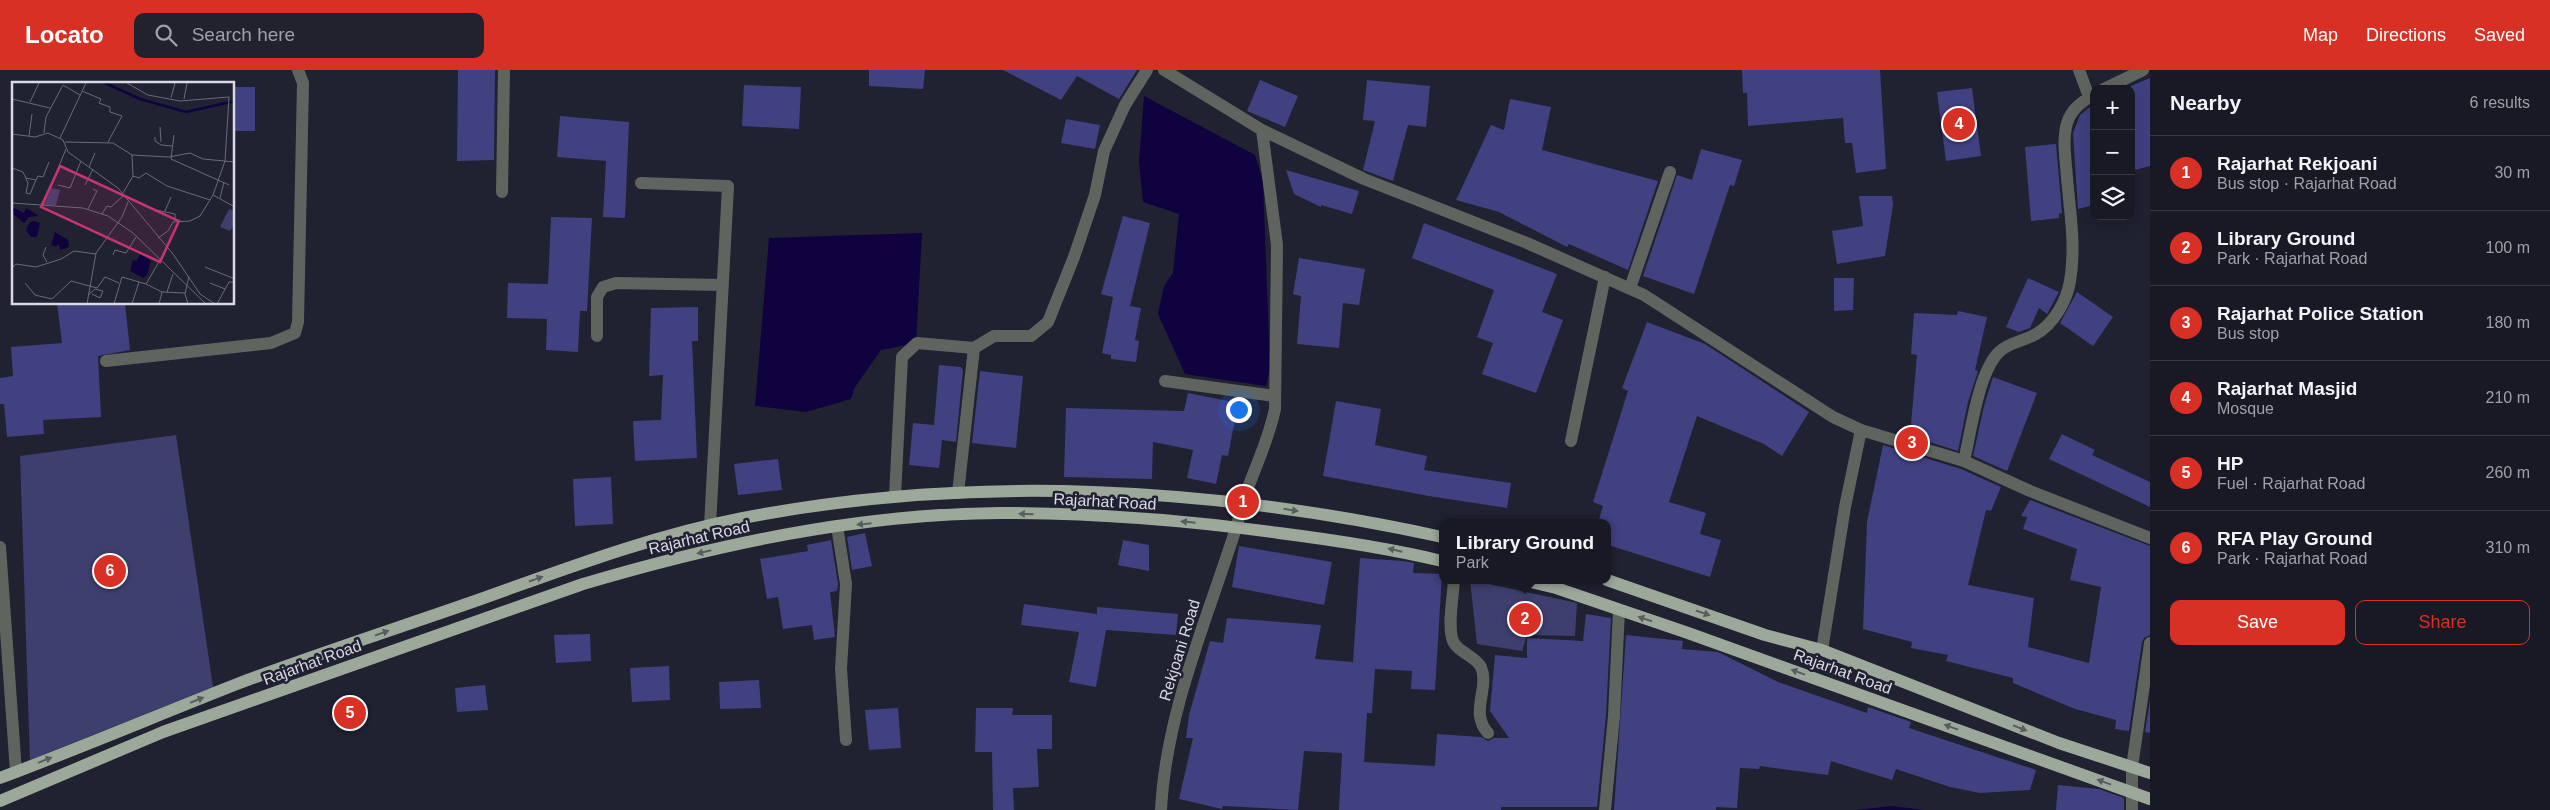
<!DOCTYPE html>
<html lang="en">
<head>
<meta charset="utf-8">
<style>
  :root { --surface:#181925; --page:#21222d; --text:#f1f3f6; --muted:#9fa0a7; --line:#363842; --accent:#d93025 }
  body { margin:0; font-family:Arial,sans-serif; background:var(--page); color:var(--text) }
  .controls { position:absolute; right:15px; top:15px; display:grid; overflow:hidden; border-radius:10px; box-shadow:0 5px 20px #0002 }
  .controls button { width:45px; height:45px; display:grid; place-items:center; padding:0; border:0; border-bottom:1px solid var(--line); background:var(--surface); color:var(--text); font:25px sans-serif }
  .you { position:absolute; left:1238px; top:339px; width:18px; height:18px; margin:-12px; border:4px solid #fff; border-radius:50%; background:#1a73e8; box-shadow:0 0 0 8px #1a73e833 }
  .badge { display:grid; place-items:center; width:32px; height:32px; border-radius:50%; background:var(--accent); color:#fff; font-size:16px; font-weight:700 }
  .pin { position:absolute; translate:-50% -50%; border:2px solid #fff; box-shadow:0 1px 5px #0006 }
  .popup { position:absolute; left:1439px; top:449px; width:172px; height:65px; box-sizing:border-box; display:grid; place-content:center; border-radius:10px; background:var(--surface); filter:drop-shadow(0 1px 4px #0005); font-size:16px; white-space:nowrap; color:var(--muted) }
  .popup b { font-size:19px; color:var(--text) }
  .popup::after { content:''; position:absolute; left:50%; top:100%; margin-left:-10px; border:10px solid transparent; border-top-color:var(--surface) }
  .list { margin:0; padding:0; list-style:none }
  h2 { display:flex; justify-content:space-between; align-items:center; height:65px; margin:0; padding:0 20px; font-size:21px }
  h2 small { font-size:16px; font-weight:400; color:var(--muted) }
  .list li { display:grid; grid-template-columns:32px 1fr auto; gap:15px; align-items:center; box-sizing:border-box; height:75px; padding:0 20px; border-top:1px solid var(--line) }
  .list b { display:block; font-size:19px; white-space:nowrap }
  .list p { margin:0; font-size:16px; white-space:nowrap; color:var(--muted) }
  .list em { font-size:16px; font-style:normal; color:var(--muted) }
  .actions { display:flex; gap:10px; padding:15px 20px }
  .actions a { flex:1; padding:11px 0; border:1px solid var(--accent); border-radius:10px; text-align:center; font-size:18px; color:var(--accent) }
  .actions .main { background:var(--accent); color:#fff }
  .icon { flex:none; width:28px; height:28px; fill:none; stroke:currentColor; stroke-width:2; stroke-linecap:round; stroke-linejoin:round }
  .map { position:relative; flex:none; width:2150px; height:740px; overflow:hidden }
  header { display:flex; align-items:center; gap:30px; box-sizing:border-box; height:70px; padding:0 25px; background:var(--accent); color:#fff }
  header strong { font-size:24px }
  nav { display:flex; gap:28px; margin-inline-start:auto; font-size:18px }
  .search { width:350px; height:45px; background:var(--page); display:flex; align-items:center; gap:12px; box-sizing:border-box; padding:0 18px; border-radius:10px; color:var(--muted); font-size:19px }
  main { display:flex }
  aside { flex:1; background:var(--surface) }
  .map>svg:first-child { display:block }
  .green { fill:#3e3f6e }
  .water { fill:#10023f }
  .building { fill:#414081 }
  .lines { fill:none; stroke-linecap:round; stroke-linejoin:round }
  .minor { stroke:#5f655e; stroke-width:12 }
  .tertiary { stroke:#5f655e; stroke-width:12 }
  .primary { stroke:#9ca89a; stroke-width:12 }
  .oneway { fill:#585e60 }
  .labels { text-anchor:middle; stroke-width:5; stroke-linejoin:round; paint-order:stroke }
  .street-label { font-size:16px; fill:#d9dae5; stroke:#202131 }
  .inset-river { fill:none; stroke:#10023f; stroke-width:2.5 }
  .inset-road { fill:none; stroke:#6a6b79; stroke-width:1 }
  .view { fill:#c53570; fill-opacity:0.15; stroke:#c53570; stroke-width:2.5 }
  .inset-edge { fill:none; stroke:#d9dae5; stroke-width:2.5 }
</style>
</head>
<body>
<header>
<strong>Locato</strong>
<div class="search"><svg class="icon" aria-label="search" viewBox="0 0 24 24"><circle cx="10" cy="10" r="6"/><path d="M15 15l6 6"/></svg>Search here</div>
<nav><a>Map</a><a>Directions</a><a>Saved</a></nav>
</header>
<main>
<div class="map">
<svg width="2150" height="740" viewBox="0 0 2150 740">
  <rect width="100%" height="100%" fill="#202131"/>
  <path class="green" d="M 176,365 L 213,617 L 30,690 L 20,386 Z
    M 1470,510 L 1577,533 L 1575,566 L 1527,565 L 1522,581 L 1477,574 Z"/>
  <path class="water" d="M 1144,26 L 1255,85 L 1263,112 L 1270,299 L 1266,316 L 1185,304 L 1158,244 L 1164,216 L 1173,203 L 1179,144 L 1143,132 L 1139,92 Z
    M 922,163 L 916,273 L 881,280 L 855,317 L 851,329 L 806,342 L 755,336 L 769,168 Z
    M 1891,736 L 1925,740 L 1857,740 Z"/>
  <path class="building" d="M 458,0 L 495,0 L 494,90 L 457,91 Z
    M 869,0 L 925,0 L 923,19 L 869,16 Z
    M 1003,0 L 1137,0 L 1119,29 L 1077,6 L 1061,30 Z
    M 1742,0 L 1880,0 L 1886,99 L 1856,103 L 1852,73 L 1845,73 L 1843,48 L 1748,56 L 1747,23 L 1743,23 Z
    M 2150,8 L 2150,96 L 2131,101 L 2131,16 Z
    M 1260,10 L 1298,26 L 1285,57 L 1247,41 Z
    M 1367,10 L 1430,16 L 1426,57 L 1408,55 L 1393,111 L 1363,100 L 1375,51 L 1363,50 Z
    M 744,15 L 801,17 L 799,59 L 742,56 Z
    M 234,17 L 255,17 L 255,61 L 234,61 Z
    M 1972,18 L 1981,86 L 1946,91 L 1937,22 Z
    M 1510,29 L 1551,37 L 1542,80 L 1658,111 L 1628,200 L 1569,174 L 1567,177 L 1499,142 L 1456,130 L 1491,55 L 1504,60 Z
    M 2094,34 L 2094,135 L 2078,139 L 2073,63 L 2080,45 Z
    M 560,46 L 629,52 L 625,148 L 603,147 L 606,91 L 557,87 Z
    M 1066,49 L 1100,55 L 1095,79 L 1061,73 Z
    M 2056,74 L 2062,143 L 2059,144 L 2059,148 L 2031,151 L 2025,77 Z
    M 1701,79 L 1742,90 L 1734,116 L 1730,115 L 1694,224 L 1643,206 L 1677,105 L 1692,110 Z
    M 1286,100 L 1359,121 L 1352,144 L 1321,135 L 1321,137 L 1294,124 Z
    M 1859,126 L 1892,126 L 1893,135 L 1885,186 L 1837,194 L 1832,161 L 1863,156 Z
    M 1123,146 L 1150,153 L 1130,236 L 1141,238 L 1135,270 L 1139,271 L 1136,292 L 1111,289 L 1111,285 L 1102,283 L 1113,227 L 1101,224 Z
    M 551,147 L 592,148 L 587,241 L 580,241 L 578,282 L 546,280 L 547,249 L 507,248 L 508,213 L 548,214 Z
    M 1424,153 L 1557,204 L 1542,242 L 1563,250 L 1536,323 L 1482,304 L 1493,273 L 1477,267 L 1494,220 L 1412,188 Z
    M 1299,188 L 1365,199 L 1359,235 L 1343,233 L 1339,278 L 1297,274 L 1301,226 L 1293,224 Z
    M 1834,208 L 1854,208 L 1853,240 L 1834,241 Z
    M 2028,208 L 2059,222 L 2047,244 L 2039,238 L 2030,258 L 2019,262 L 2006,257 Z
    M 2077,222 L 2113,247 L 2093,276 L 2060,253 Z
    M 57,234 L 125,234 L 130,280 L 98,286 L 101,347 L 43,350 L 44,364 L 7,367 L 4,334 L 0,334 L 0,308 L 13,306 L 11,277 L 62,273 Z
    M 698,237 L 698,271 L 692,271 L 697,388 L 635,391 L 633,351 L 661,350 L 663,305 L 649,306 L 651,238 Z
    M 1958,241 L 1987,247 L 1975,300 L 1978,301 L 1968,332 L 1958,381 L 1910,366 L 1917,285 L 1911,284 L 1914,243 L 1957,245 Z
    M 1647,252 L 1705,274 L 1809,342 L 1782,386 L 1764,374 L 1697,346 L 1669,432 L 1706,443 L 1700,464 L 1721,470 L 1710,507 L 1608,475 L 1608,453 L 1598,453 L 1603,436 L 1593,432 L 1628,321 L 1622,318 Z
    M 939,295 L 961,297 L 963,300 L 956,372 L 942,370 L 939,398 L 909,395 L 913,353 L 934,355 Z
    M 980,301 L 1023,306 L 1016,378 L 972,373 Z
    M 1993,307 L 2037,323 L 2007,401 L 1973,386 L 1984,336 Z
    M 1188,323 L 1238,333 L 1228,386 L 1222,385 L 1216,414 L 1187,408 L 1193,380 L 1153,372 L 1152,409 L 1064,407 L 1066,338 L 1184,341 Z
    M 1336,331 L 1381,339 L 1375,375 L 1427,386 L 1424,400 L 1511,413 L 1507,438 L 1429,426 L 1323,406 Z
    M 2062,364 L 2095,380 L 2092,385 L 2150,412 L 2150,437 L 2049,389 Z
    M 1883,375 L 1961,399 L 2001,417 L 1991,441 L 1986,440 L 1968,515 L 2034,528 L 2028,577 L 2089,593 L 2101,517 L 2070,510 L 2077,479 L 2023,459 L 2027,447 L 2021,446 L 2030,430 L 2150,476 L 2150,565 L 2144,568 L 2142,572 L 2129,661 L 2115,659 L 2116,650 L 2075,639 L 2013,613 L 2013,608 L 1946,591 L 1948,585 L 1911,578 L 1912,572 L 1863,559 L 1867,452 Z
    M 778,389 L 782,420 L 738,425 L 734,394 Z
    M 611,407 L 613,454 L 575,456 L 573,409 Z
    M 865,463 L 872,496 L 852,500 L 847,467 Z
    M 831,470 L 838,514 L 837,521 L 830,522 L 835,567 L 814,570 L 812,555 L 783,559 L 778,527 L 767,529 L 760,489 L 808,481 L 807,475 Z
    M 1123,470 L 1149,475 L 1149,501 L 1118,495 Z
    M 1239,476 L 1332,492 L 1324,535 L 1232,517 Z
    M 1360,488 L 1403,491 L 1414,493 L 1413,503 L 1442,504 L 1435,620 L 1411,619 L 1412,601 L 1375,599 L 1372,643 L 1367,643 L 1364,692 L 1435,696 L 1437,664 L 1481,667 L 1488,671 L 1494,668 L 1509,668 L 1490,641 L 1495,585 L 1527,588 L 1527,568 L 1583,571 L 1586,544 L 1611,548 L 1606,645 L 1597,737 L 1501,737 L 1501,740 L 1339,740 L 1342,683 L 1304,681 L 1298,740 L 1223,736 L 1222,739 L 1179,729 L 1193,668 L 1186,668 L 1189,645 L 1210,571 L 1223,573 L 1227,548 L 1321,555 L 1315,589 L 1353,592 Z
    M 1024,534 L 1097,544 L 1097,537 L 1178,544 L 1176,565 L 1106,560 L 1096,617 L 1069,612 L 1079,562 L 1021,555 Z
    M 590,564 L 591,591 L 556,593 L 554,565 Z
    M 1626,565 L 1683,571 L 1682,579 L 1718,582 L 1778,612 L 1867,643 L 1868,637 L 1911,652 L 1909,658 L 2036,700 L 2030,720 L 1980,723 L 1950,717 L 1896,699 L 1892,710 L 1831,691 L 1828,705 L 1760,696 L 1759,699 L 1740,698 L 1737,738 L 1716,737 L 1716,740 L 1614,740 Z
    M 669,596 L 670,630 L 632,632 L 630,598 Z
    M 759,610 L 761,638 L 720,639 L 719,612 Z
    M 485,615 L 488,640 L 457,642 L 455,618 Z
    M 2150,630 L 2150,663 L 2145,662 Z
    M 898,638 L 901,678 L 869,680 L 865,640 Z
    M 976,638 L 1013,638 L 1012,645 L 1052,645 L 1052,679 L 1037,679 L 1039,717 L 1013,718 L 1014,740 L 993,740 L 992,682 L 975,682 Z
    M 2058,715 L 2099,719 L 2124,728 L 2124,740 L 2056,740 Z"/>
  <g class="lines">
    <path class="minor" d="M 2079,0 L 2089,27
      M 2104,19 L 2143,0
      M 641,113 L 728,116 L 710,456
      M 502,122 L 504,0
      M 1630,218 L 1670,102
      M 597,266 L 597,227 L 603,217 L 616,213 L 723,215
      M 106,291 L 271,273 L 295,263 L 298,252 L 303,13 L 298,0
      M 1165,311 L 1275,326
      M 1571,371 L 1605,207
      M 1964,391 C 1971,362 1978,303 1999,282 C 2009,272 2025,271 2036,264 C 2054,254 2067,230 2070,211 C 2076,177 2070,142 2067,108 C 2066,90 2061,65 2069,48 C 2074,37 2084,30 2094,25
      M 958,423 L 974,278 L 994,266 L 1031,266 L 1048,252 L 1074,187 L 1095,125 L 1104,81 L 1125,35 L 1147,0
      M 895,426 L 902,287 L 917,273 L 974,278
      M 837,456 L 846,514 L 841,599 L 846,670
      M 0,477 L 16,702
      M 1454,510 C 1453,528 1448,551 1452,568 C 1455,582 1475,585 1481,597 C 1490,618 1469,643 1488,663
      M 1822,580 L 1845,437 L 1861,360
      M 1605,740 L 1614,646 L 1619,540
      M 2132,740 L 2132,697 L 2150,573"/>
    <path class="tertiary" d="M 1164,0 L 1262,60 L 1364,109 L 1527,173 L 1644,225 L 1833,347 L 1861,360 L 1964,391 L 2030,421 L 2150,468
      M 1161,740 C 1166,642 1207,550 1236,458 C 1239,450 1240,441 1243,432 C 1253,401 1268,373 1275,339 L 1277,175 L 1262,60"/>
    <path class="primary" d="M 1523,510 L 1556,518 L 1688,563 L 2150,729
      M 1607,510 L 1765,565 L 1822,580 L 2059,673 L 2150,703
      M 0,708 C 80,678 158,645 237,614 C 317,584 398,558 478,530 C 565,499 651,466 743,448 C 973,403 1214,417 1442,467
      M 0,731 L 163,662 L 583,514 C 718,474 858,444 1000,443 C 1093,443 1186,450 1279,463 C 1334,470 1388,478 1442,491"/>
  </g>
  <defs><path id="oneway-solid" d="M-6-.8H1V-3.2L6.5 0L1 3.2V.8H-6Z" transform="scale(1.25)"/></defs>
  <g class="oneway">
    <use href="#oneway-solid" transform="translate(1291 440) rotate(9)"/>
    <use href="#oneway-solid" transform="translate(1026 444) rotate(-179)"/>
    <use href="#oneway-solid" transform="translate(1188 452) rotate(-174)"/>
    <use href="#oneway-solid" transform="translate(864 454) rotate(174)"/>
    <use href="#oneway-solid" transform="translate(1395 480) rotate(-167)"/>
    <use href="#oneway-solid" transform="translate(704 482) rotate(167)"/>
    <use href="#oneway-solid" transform="translate(536 509) rotate(-19)"/>
    <use href="#oneway-solid" transform="translate(1703 543) rotate(19)"/>
    <use href="#oneway-solid" transform="translate(1645 549) rotate(-162)"/>
    <use href="#oneway-solid" transform="translate(382 563) rotate(-19)"/>
    <use href="#oneway-solid" transform="translate(1798 602) rotate(-160)"/>
    <use href="#oneway-solid" transform="translate(197 630) rotate(-22)"/>
    <use href="#oneway-solid" transform="translate(1951 657) rotate(-160)"/>
    <use href="#oneway-solid" transform="translate(2020 658) rotate(21)"/>
    <use href="#oneway-solid" transform="translate(45 690) rotate(-22)"/>
    <use href="#oneway-solid" transform="translate(2104 712) rotate(-160)"/>
  </g>
  <g class="labels">
    <g class="street-label">
      <text transform="translate(1105 431) rotate(3)" y="6">Rajarhat Road</text>
      <text transform="translate(699 467) rotate(-13)" y="6">Rajarhat Road</text>
      <text transform="translate(1179 580) rotate(-73)" y="6">Rekjoani Road</text>
      <text transform="translate(312 592) rotate(-20)" y="6">Rajarhat Road</text>
      <text transform="translate(1843 601) rotate(20)" y="6">Rajarhat Road</text>
    </g>
  </g>
  <g transform="translate(12 12)">
    <rect width="222" height="222" fill="#202131"/>
    <path d="M 39,106 L 48,108 L 44,123 L 32,123 ZM 217,127 L 223,129 L 222,143 L 218,149 L 208,145 Z" fill="#3e3f6e"/>
    <path d="M 0,125 L 12,131 L 14,126 L 27,134 L 17,135 L 12,141 L 0,131 ZM 22,139 L 28,141 L 25,155 L 19,155 L 14,148 L 18,140 ZM 43,150 L 56,158 L 57,165 L 48,168 L 47,162 L 44,165 L 39,163 ZM 129,172 L 139,179 L 135,193 L 131,196 L 118,189 L 121,178 L 124,179 Z" fill="#10023f"/>
    <path class="inset-river" d="M 93,1 L 128,17 L 174,30 L 223,19"/>
    <path class="inset-road" d="M 115,1 L 136,13 L 168,19 L 217,15 L 213,79 L 201,113 L 188,134 L 178,139 L 161,140 L 156,149 L 146,156M 70,9 L 89,17M 159,16 L 163,1M 0,17 L 38,26M 89,17 L 87,21 L 98,25 L 98,30 L 110,34 L 96,60M 172,17 L 175,1M 18,20 L 27,1M 148,45 L 149,60M 32,51 L 34,35 L 51,3 L 68,13M 0,52 L 23,55 L 36,51 L 51,58 L 56,70 L 106,106 L 161,172 L 188,212 L 203,222M 162,53 L 159,77 L 217,103M 17,54 L 20,32M 143,55 L 143,59 L 149,63 L 160,64M 48,56 L 74,1M 53,60 L 101,61 L 120,73 L 157,75 L 178,71 L 191,77 L 223,80M 77,85 L 83,71M 0,86 L 11,90 L 16,101 L 14,111 L 18,112 L 24,98 L 14,96M 121,94 L 127,96 L 134,91 L 155,104 L 198,118M 24,98 L 26,94 L 31,95 L 37,80M 46,103 L 58,106 L 69,79M 73,103 L 81,87M 111,111 L 121,94 L 120,73M 201,113 L 223,125M 208,116 L 212,100M 0,121 L 71,126 L 96,134 L 121,151 L 194,222M 31,123 L 54,67M 76,127 L 85,109 L 81,107M 144,128 L 163,132 L 163,139M 153,129 L 159,115M 90,132 L 95,124 L 99,125 L 112,113M 34,165 L 31,173 L 35,180M 101,173 L 103,168 L 114,171 L 124,155M 193,185 L 223,197M 0,186 L 4,182 L 24,185 L 49,177 L 62,169 L 84,172M 13,201 L 23,213 L 40,217 L 59,199 L 85,206 L 93,195 L 107,201M 198,201 L 213,207M 150,210 L 173,211M 155,210 L 161,192M 76,213 L 83,207 L 91,209 L 88,216 L 80,212M 75,222 L 84,171 L 110,135 L 116,120M 102,222 L 110,195 L 134,202M 120,222 L 127,200M 147,222 L 150,210 L 134,202 L 155,166M 176,222 L 173,212 L 177,194M 205,222 L 217,200 L 223,200"/>
    <path class="view" d="M 48,84 L 167,139 L 148,180 L 29,125 Z"/>
    <rect width="222" height="222" class="inset-edge"/>
  </g>
</svg>
<div class="controls">
<button>+</button>
<button>−</button>
<button><svg class="icon" aria-label="layers" viewBox="0 0 24 24"><path d="M12 4l9 5-9 5-9-5zM3 14l9 5 9-5"/></svg></button>
</div>
<div class="you"></div>
<div class="pin badge" style="left:1243px;top:432px">1</div>
<div class="pin badge" style="left:1525px;top:549px">2</div>
<div class="popup"><b>Library Ground</b>Park</div>
<div class="pin badge" style="left:1912px;top:373px">3</div>
<div class="pin badge" style="left:1959px;top:54px">4</div>
<div class="pin badge" style="left:350px;top:643px">5</div>
<div class="pin badge" style="left:110px;top:501px">6</div>
</div>
<aside>
<h2>Nearby<small>6 results</small></h2>
<ul class="list">
<li><span class="badge">1</span><div><b>Rajarhat Rekjoani</b><p>Bus stop · Rajarhat Road</p></div><em>30 m</em></li>
<li><span class="badge">2</span><div><b>Library Ground</b><p>Park · Rajarhat Road</p></div><em>100 m</em></li>
<li><span class="badge">3</span><div><b>Rajarhat Police Station</b><p>Bus stop</p></div><em>180 m</em></li>
<li><span class="badge">4</span><div><b>Rajarhat Masjid</b><p>Mosque</p></div><em>210 m</em></li>
<li><span class="badge">5</span><div><b>HP</b><p>Fuel · Rajarhat Road</p></div><em>260 m</em></li>
<li><span class="badge">6</span><div><b>RFA Play Ground</b><p>Park · Rajarhat Road</p></div><em>310 m</em></li>
</ul>
<div class="actions"><a class="main">Save</a><a>Share</a></div>
</aside>
</main>
</body>
</html>
